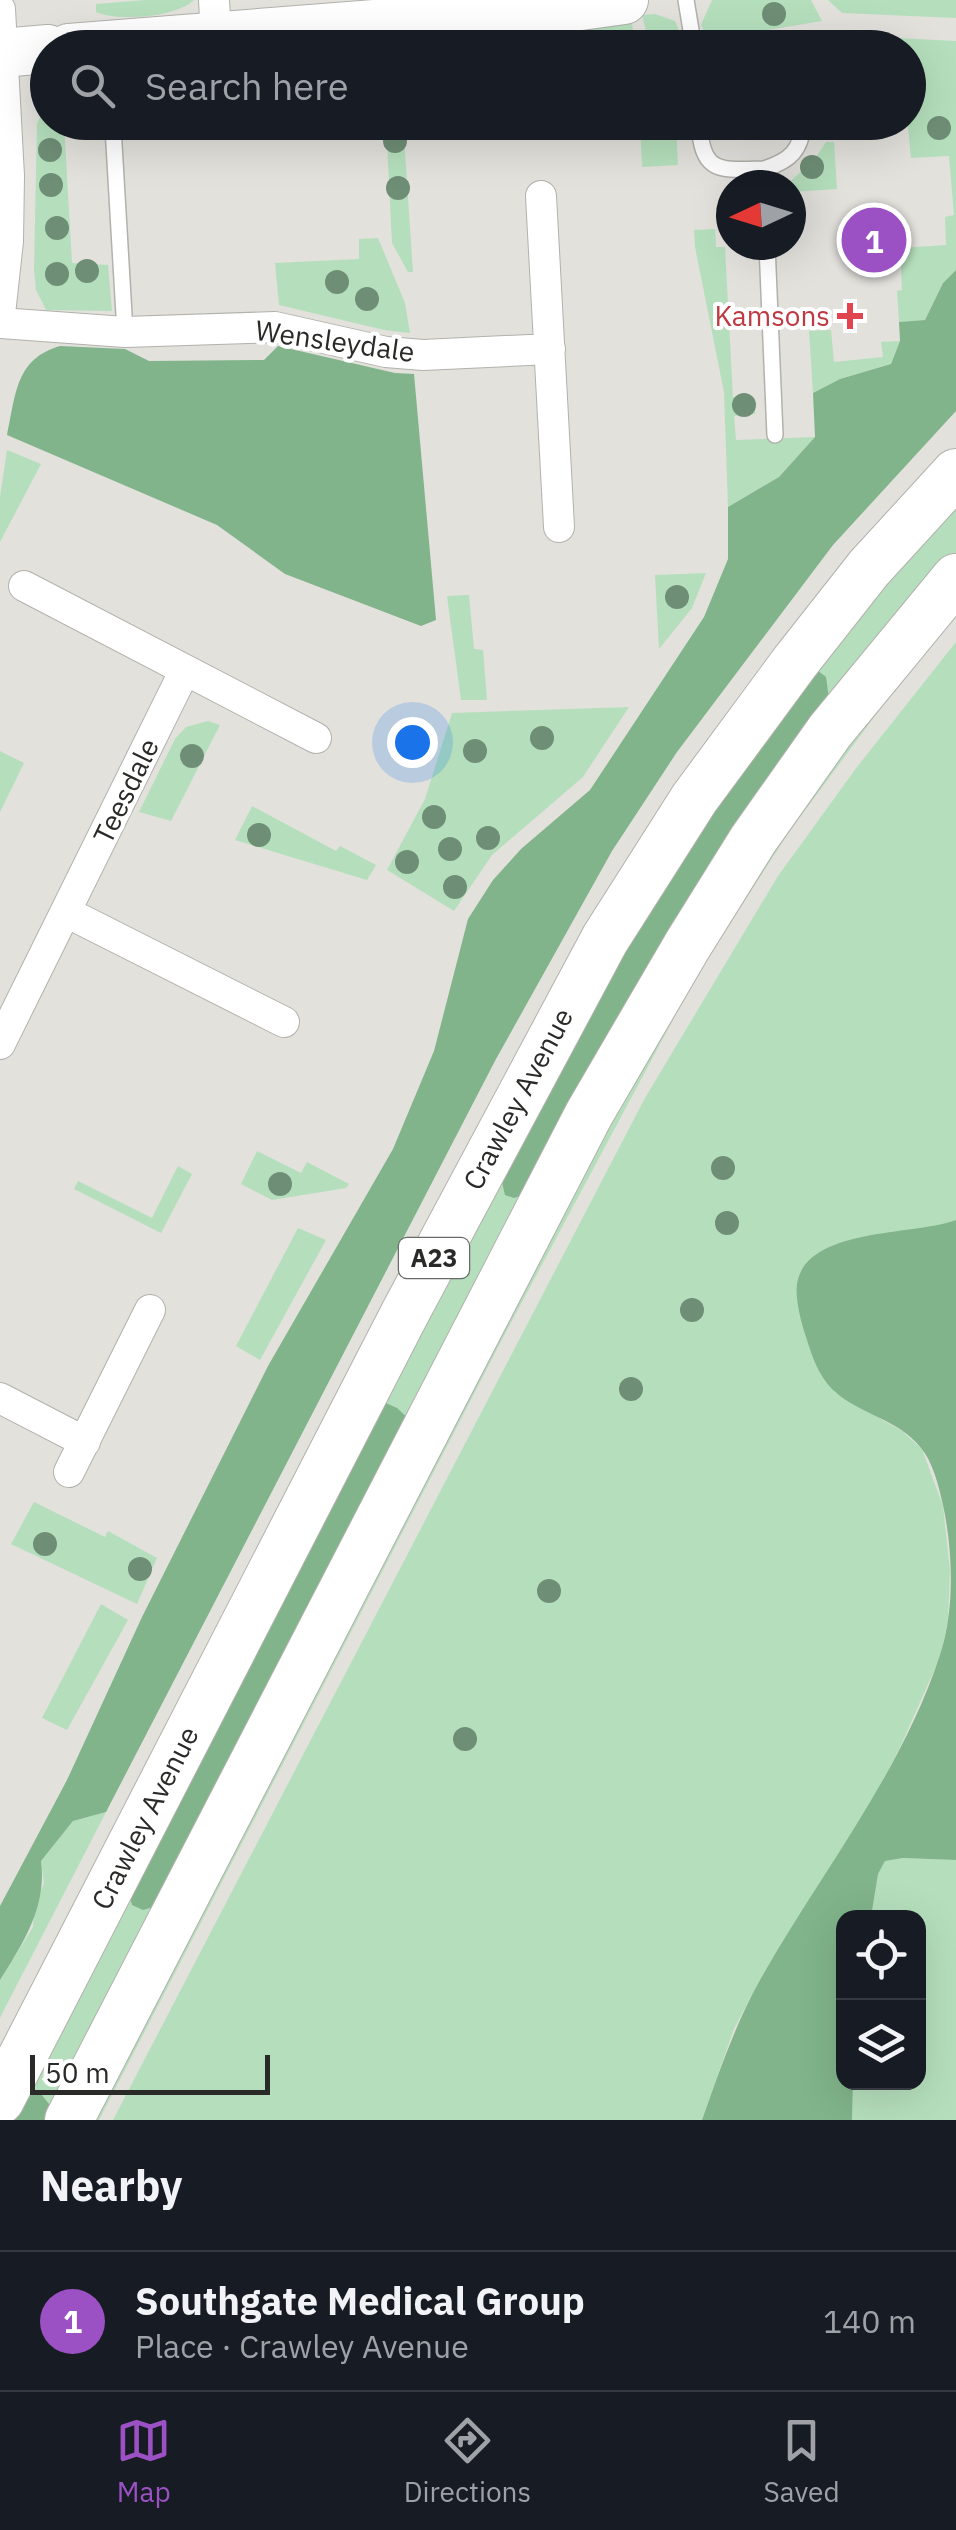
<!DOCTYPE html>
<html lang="en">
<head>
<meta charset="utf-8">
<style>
  :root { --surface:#171b24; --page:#20242c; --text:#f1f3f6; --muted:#9ea1a6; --line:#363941; --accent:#9b51c4 }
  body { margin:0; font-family:"IBM Plex Sans",sans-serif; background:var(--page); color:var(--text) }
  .controls { position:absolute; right:30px; bottom:30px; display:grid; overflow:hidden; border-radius:20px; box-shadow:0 10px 40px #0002 }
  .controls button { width:90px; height:90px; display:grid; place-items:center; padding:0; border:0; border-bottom:2px solid var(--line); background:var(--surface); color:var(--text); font:50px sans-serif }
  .compass { position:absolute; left:716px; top:170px; width:90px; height:90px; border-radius:50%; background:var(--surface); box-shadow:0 10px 40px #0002; rotate:266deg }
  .scale { position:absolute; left:30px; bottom:25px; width:240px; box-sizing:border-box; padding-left:10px; border:5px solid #2a2a28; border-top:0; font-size:28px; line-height:35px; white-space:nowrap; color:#2a2a28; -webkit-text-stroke:8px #fff; paint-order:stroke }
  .you { position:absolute; left:412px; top:742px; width:35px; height:35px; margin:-25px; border:8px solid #fff; border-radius:50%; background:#1a73e8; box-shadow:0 0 0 15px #1a73e833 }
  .badge { display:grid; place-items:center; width:65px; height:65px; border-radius:50%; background:var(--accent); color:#fff; font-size:32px; font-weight:700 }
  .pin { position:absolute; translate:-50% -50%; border:5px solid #fff; box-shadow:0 2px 10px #0006 }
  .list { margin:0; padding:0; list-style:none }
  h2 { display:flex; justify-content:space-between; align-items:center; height:130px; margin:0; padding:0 40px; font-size:42px }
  h2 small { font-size:32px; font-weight:400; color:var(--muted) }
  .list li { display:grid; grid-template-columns:65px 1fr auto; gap:30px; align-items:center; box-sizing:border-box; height:140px; padding:0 40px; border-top:2px solid var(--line) }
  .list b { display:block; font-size:38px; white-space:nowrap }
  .list p { margin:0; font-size:32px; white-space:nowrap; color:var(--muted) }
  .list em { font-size:32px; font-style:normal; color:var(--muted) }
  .icon { flex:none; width:55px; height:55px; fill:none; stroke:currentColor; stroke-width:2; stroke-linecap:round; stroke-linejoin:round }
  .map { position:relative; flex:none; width:956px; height:2120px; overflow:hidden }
  .search { position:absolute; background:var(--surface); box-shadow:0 10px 40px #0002; left:30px; right:30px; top:30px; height:110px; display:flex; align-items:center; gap:25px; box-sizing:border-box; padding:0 35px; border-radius:55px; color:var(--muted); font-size:38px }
  .sheet { height:270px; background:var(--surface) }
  nav { display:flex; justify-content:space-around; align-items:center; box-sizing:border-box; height:140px; border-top:2px solid var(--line); background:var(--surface); font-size:28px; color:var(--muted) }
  nav a { display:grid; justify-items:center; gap:5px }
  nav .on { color:var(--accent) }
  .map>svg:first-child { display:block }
  .green { fill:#b5dfbc }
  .forest { fill:#81b48a }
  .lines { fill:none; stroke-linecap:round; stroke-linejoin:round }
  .lane-casing { stroke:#b2b1ac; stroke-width:18 }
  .street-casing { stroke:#b2b1ac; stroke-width:32 }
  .primary-casing { stroke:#b2b1ac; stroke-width:50 }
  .lane { stroke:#fff; stroke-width:15 }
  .street { stroke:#fff; stroke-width:30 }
  .primary { stroke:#fff; stroke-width:48 }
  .tree { fill:#6f8e76 }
  .health-dot { fill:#e0444e; stroke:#fff; stroke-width:4 }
  .labels { text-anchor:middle; stroke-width:8; stroke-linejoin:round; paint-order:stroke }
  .shield { fill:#fff; stroke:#6a6a68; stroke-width:2.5 }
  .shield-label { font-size:25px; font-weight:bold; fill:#2a2a28 }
  .health-label { font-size:28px; fill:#be3a42; stroke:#fff; text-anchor:end }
  .street-label { font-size:28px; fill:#2a2a28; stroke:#fff }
</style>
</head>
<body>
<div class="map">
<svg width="956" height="2120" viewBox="0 0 956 2120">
  <rect width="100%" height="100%" fill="#e2e1dc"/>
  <path class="green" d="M 145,0 L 194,0 C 177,17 119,22 96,12 L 96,4 Z
    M 712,0 L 811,0 L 822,21 L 708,40 L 701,25 Z
    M 828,0 L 956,0 L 956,18 L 842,13 Z
    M 655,14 L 675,21 L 684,43 L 678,47 L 650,47 L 642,15 Z
    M 631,18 L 636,47 L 570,47 L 568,31 Z
    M 837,35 L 956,41 L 956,270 L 943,283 L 925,320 L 899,322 L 897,291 L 902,290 L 900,248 L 946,245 L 945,217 L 954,215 L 949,156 L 911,158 L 908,127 L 881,128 L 881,123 L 908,122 L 908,48 L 763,48 Z
    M 47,111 L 48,122 L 64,123 L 72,263 L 108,265 L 112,311 L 46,310 L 36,290 L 34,270 L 37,124 L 41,115 Z
    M 386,123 L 403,123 L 413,272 L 408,272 L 392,243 Z
    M 640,123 L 676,123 L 678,165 L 642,167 Z
    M 826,142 L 834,142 L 837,189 L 791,192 L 791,185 L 786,185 L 814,160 Z
    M 715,229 L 716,247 L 725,247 L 733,397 L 754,398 L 755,414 L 734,416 L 736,440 L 815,437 L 779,477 L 728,507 L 724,392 L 695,247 L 694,230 Z
    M 378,238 L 405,303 L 410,333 L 384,330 L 279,305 L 275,263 L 359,259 L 359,239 Z
    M 831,330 L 834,362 L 883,357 L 881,342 L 900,341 L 891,364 L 840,379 L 813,393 L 809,331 Z
    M 7,450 L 41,464 L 0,542 L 0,497 Z
    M 956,497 L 956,556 L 830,706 L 813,667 Z
    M 706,573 L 692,608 L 659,649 L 655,575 Z
    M 469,595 L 474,649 L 483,650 L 487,700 L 461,700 L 447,596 Z
    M 956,601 L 956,617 L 911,667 L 789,832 L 698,973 L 507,1330 L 99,2120 L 86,2120 L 598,1131 L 727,908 Z
    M 956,642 L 956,1220 L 939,1226 L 834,1392 L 902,1431 L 922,1449 L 943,1506 L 950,1571 L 948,1620 L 941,1655 L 901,1745 L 874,1798 L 760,1980 L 734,2029 L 702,2120 L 113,2120 L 645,1098 L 778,876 L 857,767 Z
    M 629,707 L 583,777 L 492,855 L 454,911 L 387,870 L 425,799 L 452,713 Z
    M 208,721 L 220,725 L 171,821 L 139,812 L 175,739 L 186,727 Z
    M 0,751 L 24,763 L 0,812 Z
    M 252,806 L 336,851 L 340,846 L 376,865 L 367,880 L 235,840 Z
    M 257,1151 L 301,1173 L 307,1162 L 349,1184 L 346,1188 L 272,1200 L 241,1184 Z
    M 500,1165 L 530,1193 L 412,1422 L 379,1400 Z
    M 178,1166 L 192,1174 L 161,1233 L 74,1189 L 78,1181 L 152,1218 Z
    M 298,1228 L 326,1240 L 260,1360 L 236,1346 Z
    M 34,1502 L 105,1537 L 108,1531 L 157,1558 L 137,1604 L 11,1544 Z
    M 101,1604 L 128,1620 L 67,1730 L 42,1718 Z
    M 106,1812 L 6,2006 L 0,2018 L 0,1980 L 33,1927 L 34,1910 L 44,1883 L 41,1861 L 73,1821 Z
    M 903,1858 L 956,1860 L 956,2120 L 852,2120 L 853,2083 L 918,2082 L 918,1918 L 871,1917 L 878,1873 L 885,1861 Z
    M 127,1887 L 157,1906 L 57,2114 L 23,2090 Z"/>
  <path class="forest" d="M 956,270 L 956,411 L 833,545 L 677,752 L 612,851 L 496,1059 L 106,1812 L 73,1821 L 41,1861 C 47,1906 24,1942 0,1980 L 0,1906 L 67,1780 L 142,1617 L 268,1366 L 393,1149 L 434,1051 L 468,919 L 493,880 L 521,849 L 590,790 L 704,617 L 728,559 L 728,507 L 779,477 L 815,437 L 813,393 L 840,379 L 891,364 L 900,341 L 899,322 L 925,320 L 943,283 Z
    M 60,346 L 125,349 L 149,361 L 264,360 L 278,346 L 395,373 L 414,374 L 436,620 L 421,626 L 285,574 L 217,525 L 7,435 C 16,395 15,359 60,346 Z
    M 813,667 L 826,677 L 830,706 L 530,1193 L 514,1198 L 505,1195 L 501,1178 L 681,846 Z
    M 956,1220 L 956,1860 L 903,1858 L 885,1861 L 878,1874 L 871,1917 L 844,1918 L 844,2082 L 853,2083 L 852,2120 L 702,2120 C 719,2072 735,2025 760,1980 C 821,1872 901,1774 940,1655 C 955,1610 953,1551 943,1505 C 939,1487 933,1462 921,1448 C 899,1419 858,1414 833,1390 C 818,1375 812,1356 806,1337 C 801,1322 795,1299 797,1284 C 806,1227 913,1236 956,1220 Z
    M 379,1400 L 397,1408 L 412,1422 L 157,1906 L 143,1910 L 132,1905 L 127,1887 Z
    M 23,2090 L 41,2094 L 57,2114 L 53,2120 L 7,2120 Z"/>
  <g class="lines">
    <defs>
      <path id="lane" d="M 686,0 L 694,48
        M 699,122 C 702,174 718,170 764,169 L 765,185
        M 113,127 L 125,332
        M 764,169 C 790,161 802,150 803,122
        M 767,245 L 775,435"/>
      <path id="street" d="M 214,0 L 216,36
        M 0,9 L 9,176 L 8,241 L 0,314
        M 541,196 L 559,527
        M 0,323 L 125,332 L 275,327 L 386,352 L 423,355 L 550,349
        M 24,586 L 316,738
        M 68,913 L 284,1022
        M 0,1044 L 185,670
        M 0,1398 L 85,1442
        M 69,1472 L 150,1310"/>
      <path id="primary" d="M 69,48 L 552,10 L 624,0
        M 0,53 L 48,49
        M 0,2100 L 405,1313 L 605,939 L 694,799 L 795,662 L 869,568 L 956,473
        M 69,2120 L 589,1114 L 687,946 L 753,840 L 830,731 L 956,578"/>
    </defs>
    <use href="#lane" class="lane-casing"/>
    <use href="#street" class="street-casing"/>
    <use href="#primary" class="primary-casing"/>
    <use href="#lane" class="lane"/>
    <use href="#street" class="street"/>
    <use href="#primary" class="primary"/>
  </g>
  <g class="tree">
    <circle cx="774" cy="14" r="12"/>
    <circle cx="939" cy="128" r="12"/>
    <circle cx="395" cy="141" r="12"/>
    <circle cx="50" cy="150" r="12"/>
    <circle cx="812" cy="167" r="12"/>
    <circle cx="51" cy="185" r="12"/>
    <circle cx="398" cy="188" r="12"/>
    <circle cx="57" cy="228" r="12"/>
    <circle cx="87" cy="271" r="12"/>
    <circle cx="57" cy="274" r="12"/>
    <circle cx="337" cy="282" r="12"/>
    <circle cx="367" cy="299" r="12"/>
    <circle cx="744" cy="405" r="12"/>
    <circle cx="677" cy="597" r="12"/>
    <circle cx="542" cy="738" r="12"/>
    <circle cx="475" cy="751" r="12"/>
    <circle cx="192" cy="756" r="12"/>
    <circle cx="434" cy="817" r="12"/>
    <circle cx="259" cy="835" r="12"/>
    <circle cx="488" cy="838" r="12"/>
    <circle cx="450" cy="849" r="12"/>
    <circle cx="407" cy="862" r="12"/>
    <circle cx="455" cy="887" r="12"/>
    <circle cx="723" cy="1168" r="12"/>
    <circle cx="280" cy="1184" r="12"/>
    <circle cx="727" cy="1223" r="12"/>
    <circle cx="692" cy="1310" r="12"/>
    <circle cx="631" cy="1389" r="12"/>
    <circle cx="45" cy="1544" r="12"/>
    <circle cx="140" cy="1569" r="12"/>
    <circle cx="549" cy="1591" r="12"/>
    <circle cx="465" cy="1739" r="12"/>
  </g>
  <path class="health-dot" d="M845 301h10v10h10v10h-10v10h-10v-10h-10v-10h10z"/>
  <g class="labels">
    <rect class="shield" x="399" y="1238" width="70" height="40" rx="8"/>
    <g class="shield-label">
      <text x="434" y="1267">A23</text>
    </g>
    <g class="health-label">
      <text x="830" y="326">Kamsons</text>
    </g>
    <g class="street-label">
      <text transform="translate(335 341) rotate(8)" y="10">Wensleydale</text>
      <text transform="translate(126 791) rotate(-64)" y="10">Teesdale</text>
      <text transform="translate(518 1099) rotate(-62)" y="10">Crawley Avenue</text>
      <text transform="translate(145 1818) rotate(-63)" y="10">Crawley Avenue</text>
    </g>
  </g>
</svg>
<div class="controls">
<button><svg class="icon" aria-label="locate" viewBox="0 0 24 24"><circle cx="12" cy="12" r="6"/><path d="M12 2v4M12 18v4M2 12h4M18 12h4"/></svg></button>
<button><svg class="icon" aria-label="layers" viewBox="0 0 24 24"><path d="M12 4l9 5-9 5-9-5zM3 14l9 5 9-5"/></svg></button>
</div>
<svg class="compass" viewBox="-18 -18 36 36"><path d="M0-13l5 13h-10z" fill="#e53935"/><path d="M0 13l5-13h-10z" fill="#9ea1a6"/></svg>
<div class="scale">50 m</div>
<div class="you"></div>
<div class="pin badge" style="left:874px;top:240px">1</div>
<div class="search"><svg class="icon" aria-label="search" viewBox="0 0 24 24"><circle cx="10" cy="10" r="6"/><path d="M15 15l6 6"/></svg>Search here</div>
</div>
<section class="sheet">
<h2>Nearby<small></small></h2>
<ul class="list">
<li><span class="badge">1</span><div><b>Southgate Medical Group</b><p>Place · Crawley Avenue</p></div><em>140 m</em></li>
</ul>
</section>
<nav>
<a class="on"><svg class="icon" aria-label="map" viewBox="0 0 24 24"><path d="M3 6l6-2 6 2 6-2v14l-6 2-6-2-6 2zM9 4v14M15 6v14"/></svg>Map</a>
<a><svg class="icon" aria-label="directions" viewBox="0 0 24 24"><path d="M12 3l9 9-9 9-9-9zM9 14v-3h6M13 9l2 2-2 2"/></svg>Directions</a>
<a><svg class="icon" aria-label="saved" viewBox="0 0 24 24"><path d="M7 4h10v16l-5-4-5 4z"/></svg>Saved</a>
</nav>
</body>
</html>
